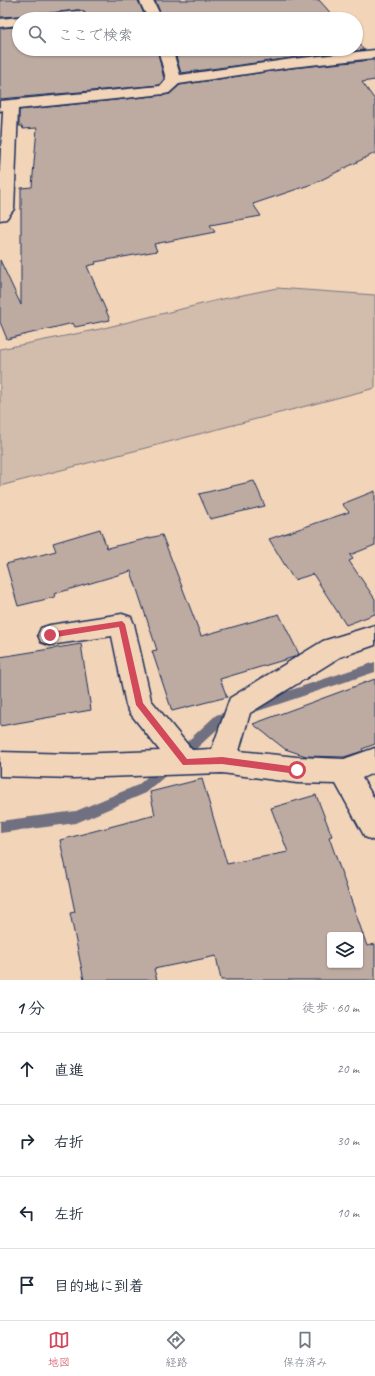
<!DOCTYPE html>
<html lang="ja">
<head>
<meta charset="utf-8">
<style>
  :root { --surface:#fff; --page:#f6f6f7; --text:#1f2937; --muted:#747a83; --line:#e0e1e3; --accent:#d1495b }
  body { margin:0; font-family:Caveat,"Klee One",sans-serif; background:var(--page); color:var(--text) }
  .controls { position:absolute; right:12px; bottom:12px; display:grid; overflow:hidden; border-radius:4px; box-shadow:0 1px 3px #0004 }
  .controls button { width:36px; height:36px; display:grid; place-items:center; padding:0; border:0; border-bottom:1px solid var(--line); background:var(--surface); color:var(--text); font:20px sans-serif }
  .stop { position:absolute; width:12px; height:12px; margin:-9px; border:3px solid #d1495b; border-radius:50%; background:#fff }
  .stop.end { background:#d1495b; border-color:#fff; box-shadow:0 1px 4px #0008 }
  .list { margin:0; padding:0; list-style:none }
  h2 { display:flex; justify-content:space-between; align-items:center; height:52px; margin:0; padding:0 16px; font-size:17px }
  h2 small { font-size:13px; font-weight:400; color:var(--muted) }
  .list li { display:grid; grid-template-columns:26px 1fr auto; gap:12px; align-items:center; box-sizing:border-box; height:72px; padding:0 16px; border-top:1px solid var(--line) }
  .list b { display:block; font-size:15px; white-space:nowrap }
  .list em { font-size:13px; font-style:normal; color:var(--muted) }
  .icon { flex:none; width:22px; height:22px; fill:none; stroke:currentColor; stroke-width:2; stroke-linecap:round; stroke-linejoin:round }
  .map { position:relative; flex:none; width:375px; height:980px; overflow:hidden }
  .search { position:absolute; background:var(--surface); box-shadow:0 1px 3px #0004; left:12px; right:12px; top:12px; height:44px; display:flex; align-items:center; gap:10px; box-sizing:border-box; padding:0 14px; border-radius:22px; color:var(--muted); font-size:15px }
  .sheet { height:340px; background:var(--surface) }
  nav { display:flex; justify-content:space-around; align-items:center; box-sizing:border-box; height:56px; border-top:1px solid var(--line); background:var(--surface); font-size:11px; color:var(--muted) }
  nav a { display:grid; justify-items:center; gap:2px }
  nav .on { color:var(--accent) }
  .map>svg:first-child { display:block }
  .green { fill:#d2bcab; stroke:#767684 }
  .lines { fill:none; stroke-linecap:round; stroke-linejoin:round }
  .stream { fill:#707081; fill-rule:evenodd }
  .building { fill:#bdaba2; stroke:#1b2f5e; fill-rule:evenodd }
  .minor-casing { stroke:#1b2f5e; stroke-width:3 }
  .minor { fill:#f2d4b8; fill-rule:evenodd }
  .route { fill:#d1495b }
</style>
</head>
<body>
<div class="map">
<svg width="375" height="980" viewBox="0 0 375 980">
  <rect width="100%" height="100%" fill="#f2d4b8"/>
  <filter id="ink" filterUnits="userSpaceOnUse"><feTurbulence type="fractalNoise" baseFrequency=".025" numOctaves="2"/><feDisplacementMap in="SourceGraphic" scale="8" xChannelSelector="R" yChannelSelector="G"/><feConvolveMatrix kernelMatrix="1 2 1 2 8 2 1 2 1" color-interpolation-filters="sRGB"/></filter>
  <g filter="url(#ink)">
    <path class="green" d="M 277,288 L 375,295 L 375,388 L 0,486 L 0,349 L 100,329 L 218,300 Z"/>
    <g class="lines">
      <path class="stream" d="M 375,662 L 375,672 L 252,713 L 248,712 L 246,708 L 248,704 L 252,703 Z
        M 235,709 L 239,710 L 241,714 L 239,718 L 224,723 L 184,760 L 180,762 L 176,760 L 174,756 L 176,752 L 216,715 Z
        M 168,760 L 172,762 L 174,766 L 172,770 L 146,793 L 76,823 L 0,833 L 0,821 L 76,811 L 138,785 L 164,762 Z"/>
    </g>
    <path class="building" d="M 0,0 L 138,0 L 146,19 L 84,19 L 86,14 L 83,11 L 78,10 L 35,15 L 32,19 L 25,19 L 19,16 L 0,17 Z
      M 155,0 L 319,0 L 336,19 L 163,19 Z
      M 19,27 L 19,49 L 157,49 L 164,79 L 159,85 L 0,99 L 0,28 Z
      M 356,41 L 364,50 L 292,58 L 181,73 L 174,49 L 356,49 Z
      M 373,60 L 375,62 L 375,80 L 362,82 L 375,100 L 375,153 L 315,183 L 253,204 L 261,216 L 210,225 L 215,232 L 154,244 L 157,251 L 95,262 L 96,264 L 87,266 L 110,320 L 75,327 L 73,323 L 7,339 L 0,322 L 0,260 L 21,305 L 21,188 L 32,187 L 37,128 L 23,129 L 22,126 L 19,126 L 19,110 L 164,95 L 170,94 L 180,85 L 292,68 Z
      M 254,481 L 265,506 L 210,519 L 199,494 Z
      M 375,491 L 375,545 L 350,555 L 353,559 L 349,561 L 375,599 L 375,614 L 346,625 L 313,574 L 294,580 L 269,539 L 349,512 L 342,504 Z
      M 100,529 L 107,548 L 162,535 L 201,636 L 279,614 L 299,654 L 294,657 L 220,679 L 227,697 L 172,711 L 152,651 L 157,650 L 131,571 L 54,594 L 55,597 L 18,606 L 6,564 L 56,551 L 53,543 Z
      M 81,644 L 91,710 L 0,726 L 0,657 Z
      M 375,679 L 375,744 L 362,749 L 363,751 L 344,757 L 306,756 L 285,749 L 253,724 Z
      M 202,779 L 227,864 L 288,852 L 271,808 L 316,795 L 332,836 L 329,837 L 367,946 L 375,944 L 375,980 L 221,980 L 216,956 L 154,969 L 157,980 L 84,980 L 70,913 L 75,912 L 60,840 L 155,815 L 150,792 ZM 330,935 L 360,935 L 360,965 L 330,965 Z"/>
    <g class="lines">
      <defs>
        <path id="minor" d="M 139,0 L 153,0 L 162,19 L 148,19 Z
          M 78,11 L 83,12 L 85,15 L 83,18 L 33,19 L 35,16 L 40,15 Z
          M 19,17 L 24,19 L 19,19 L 19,25 L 0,27 L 0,19 Z
          M 158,49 L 172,49 L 180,75 L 292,59 L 375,50 L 375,58 L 292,67 L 179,84 L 169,93 L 164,94 L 18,109 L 14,209 L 6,219 L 0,220 L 0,168 L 3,112 L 3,110 L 0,111 L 0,101 L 160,86 L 166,79 Z
          M 122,614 L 131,617 L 134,624 L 151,700 L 192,750 L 212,749 L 230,698 L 323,641 L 375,625 L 375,645 L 340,657 L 250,713 L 239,751 L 297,757 L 344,759 L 375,748 L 375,772 L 362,778 L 375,800 L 375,841 L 365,837 L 336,784 L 297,783 L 222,773 L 74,778 L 0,776 L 0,752 L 74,754 L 160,751 L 130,713 L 126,705 L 112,636 L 50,645 L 41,642 L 38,635 L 41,628 L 50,625 Z"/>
      </defs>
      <use href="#minor" class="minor-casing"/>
      <use href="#minor" class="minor"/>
    </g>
  </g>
  <path class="route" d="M 122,621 L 125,624 L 143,703 L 187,759 L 222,757 L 297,767 L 300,768 L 300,773 L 297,774 L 222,764 L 183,765 L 136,705 L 119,627 L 50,638 L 47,635 L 50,632 Z"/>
</svg>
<div class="controls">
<button><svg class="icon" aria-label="layers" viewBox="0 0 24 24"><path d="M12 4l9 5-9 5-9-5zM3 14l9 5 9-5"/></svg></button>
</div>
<div class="stop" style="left:297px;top:770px"></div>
<div class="stop end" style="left:50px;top:635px"></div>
<div class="search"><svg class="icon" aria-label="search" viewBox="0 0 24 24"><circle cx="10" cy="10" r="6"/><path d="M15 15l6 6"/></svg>ここで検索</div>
</div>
<section class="sheet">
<h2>1 分<small>徒歩 · 60 m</small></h2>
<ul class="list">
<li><svg class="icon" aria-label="ahead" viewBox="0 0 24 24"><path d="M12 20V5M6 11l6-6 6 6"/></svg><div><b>直進</b></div><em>20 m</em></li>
<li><svg class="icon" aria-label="right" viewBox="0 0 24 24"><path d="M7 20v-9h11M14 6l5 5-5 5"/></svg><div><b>右折</b></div><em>30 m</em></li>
<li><svg class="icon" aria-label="left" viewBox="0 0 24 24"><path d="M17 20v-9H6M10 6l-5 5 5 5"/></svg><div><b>左折</b></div><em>10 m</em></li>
<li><svg class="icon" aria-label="arrive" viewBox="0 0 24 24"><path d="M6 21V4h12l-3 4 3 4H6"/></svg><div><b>目的地に到着</b></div></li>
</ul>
</section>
<nav>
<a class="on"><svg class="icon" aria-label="map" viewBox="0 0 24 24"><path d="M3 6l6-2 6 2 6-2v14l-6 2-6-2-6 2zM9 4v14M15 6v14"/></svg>地図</a>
<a><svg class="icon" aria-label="directions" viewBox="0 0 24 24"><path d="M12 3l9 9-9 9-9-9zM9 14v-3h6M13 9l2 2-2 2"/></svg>経路</a>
<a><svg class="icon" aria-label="saved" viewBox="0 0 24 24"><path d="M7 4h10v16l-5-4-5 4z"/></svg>保存済み</a>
</nav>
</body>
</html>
